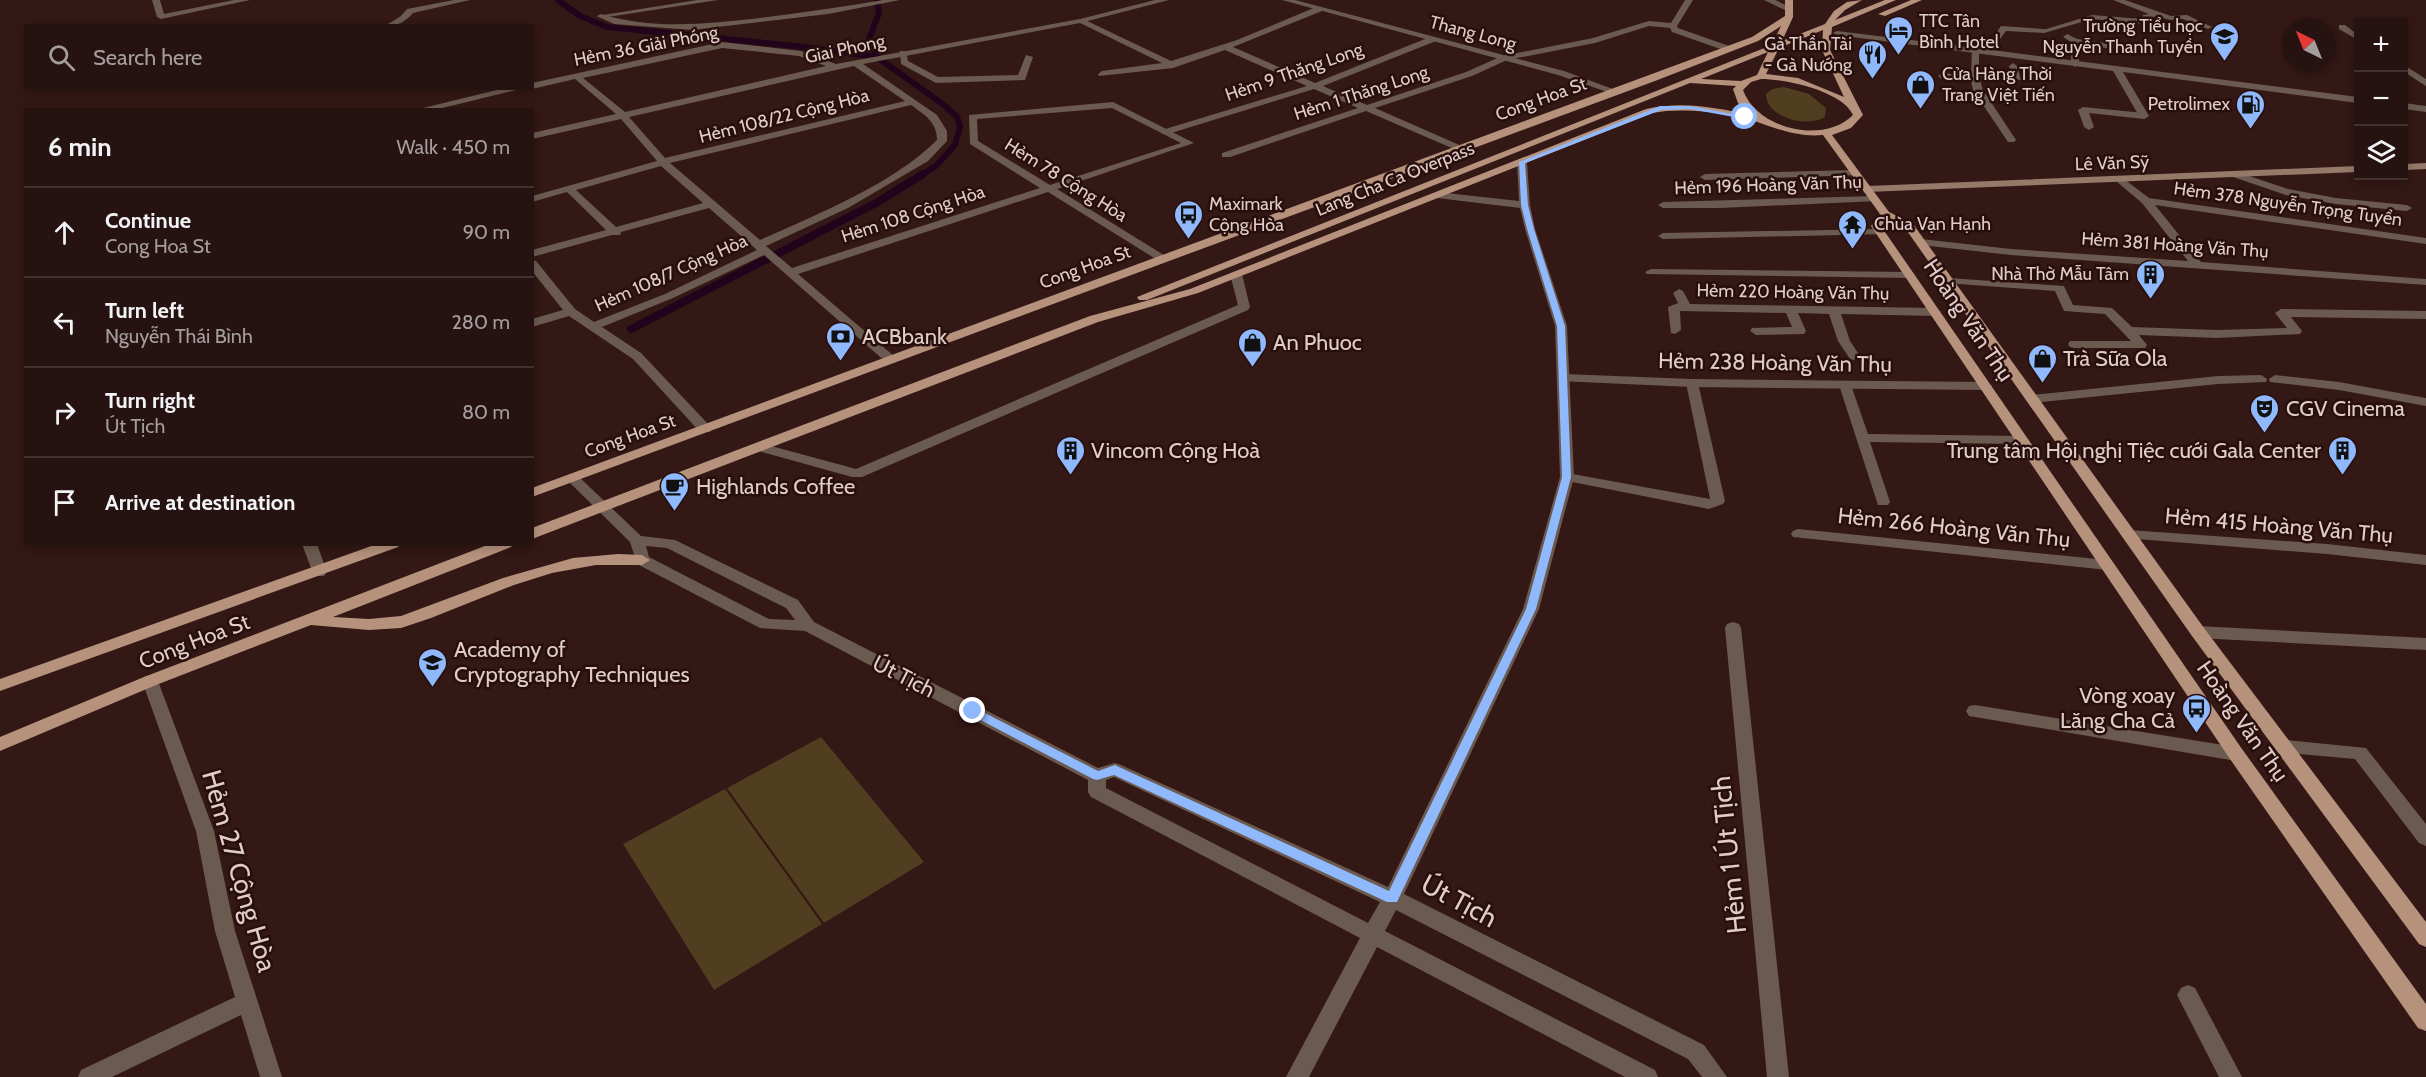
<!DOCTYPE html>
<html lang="en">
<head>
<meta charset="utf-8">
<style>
  :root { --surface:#261210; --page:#2e1b19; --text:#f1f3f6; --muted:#a49e9f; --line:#423230 }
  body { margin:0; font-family:Cabin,sans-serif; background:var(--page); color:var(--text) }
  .controls { position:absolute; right:18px; top:18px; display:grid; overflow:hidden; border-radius:0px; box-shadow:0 3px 9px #0003 }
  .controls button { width:54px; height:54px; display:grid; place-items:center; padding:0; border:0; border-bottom:2px solid var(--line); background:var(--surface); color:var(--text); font:30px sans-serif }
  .compass { position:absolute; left:2282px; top:18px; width:54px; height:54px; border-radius:50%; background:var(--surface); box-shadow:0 3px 9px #0003; rotate:317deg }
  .stop { position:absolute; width:18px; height:18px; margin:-14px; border:4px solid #8fb8fd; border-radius:50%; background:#fff }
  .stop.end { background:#8fb8fd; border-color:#fff; box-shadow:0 2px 6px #0008 }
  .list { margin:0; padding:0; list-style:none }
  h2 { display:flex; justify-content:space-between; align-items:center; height:78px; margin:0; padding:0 24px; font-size:26px }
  h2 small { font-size:20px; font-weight:400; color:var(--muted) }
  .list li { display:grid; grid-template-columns:39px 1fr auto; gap:18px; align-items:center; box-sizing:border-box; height:90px; padding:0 24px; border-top:2px solid var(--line) }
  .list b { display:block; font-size:22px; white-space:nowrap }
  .list p { margin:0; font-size:20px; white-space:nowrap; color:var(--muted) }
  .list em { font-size:20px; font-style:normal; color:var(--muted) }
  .icon { flex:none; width:33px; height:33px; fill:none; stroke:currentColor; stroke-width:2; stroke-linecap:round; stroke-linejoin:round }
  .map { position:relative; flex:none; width:2426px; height:1077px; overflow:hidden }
  .search { position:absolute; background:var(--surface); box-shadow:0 3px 9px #0003; left:24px; top:24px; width:510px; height:66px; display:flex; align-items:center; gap:15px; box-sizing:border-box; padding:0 21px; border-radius:0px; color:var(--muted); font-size:22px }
  .panel { position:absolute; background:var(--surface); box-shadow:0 3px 9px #0003; left:24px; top:108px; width:510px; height:438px; border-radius:0px }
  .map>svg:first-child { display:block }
  .green { fill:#513d20 }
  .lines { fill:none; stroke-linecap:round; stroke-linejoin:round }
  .stream-far1 { stroke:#21041c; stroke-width:6 }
  .stream { stroke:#21041c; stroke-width:8 }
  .service { fill:#6b5a4f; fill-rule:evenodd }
  .minor { fill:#6b5a4f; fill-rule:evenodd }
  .tertiary { fill:#6b5a4f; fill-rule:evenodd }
  .secondary { fill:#957969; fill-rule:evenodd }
  .primary { fill:#b6927d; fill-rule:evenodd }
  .route { fill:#8fb8fd }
  .labels { text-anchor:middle; stroke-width:5; stroke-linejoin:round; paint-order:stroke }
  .far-poi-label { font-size:18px; fill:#e0ccca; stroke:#280f0c; text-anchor:start }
  .far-street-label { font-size:18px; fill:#e0ccca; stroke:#280f0c }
  .street-label { font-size:22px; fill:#e0ccca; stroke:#280f0c }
  .poi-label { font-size:22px; fill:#e0ccca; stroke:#280f0c; text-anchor:start }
  .near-street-label { font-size:27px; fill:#e0ccca; stroke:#280f0c }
</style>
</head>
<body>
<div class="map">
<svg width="2426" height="1077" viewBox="0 0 2426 1077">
  <rect width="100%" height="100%" fill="#331815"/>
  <path class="green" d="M 1784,87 L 1809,94 L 1826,108 L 1825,117 C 1808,128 1766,118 1766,94 L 1772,89 Z
    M 821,737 L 924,862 L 824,923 L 727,788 Z
    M 725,789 L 822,924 L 714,990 L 623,844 Z"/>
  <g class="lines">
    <path class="stream-far1" d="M 558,0 L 580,16 L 607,27 L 805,47 L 877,57 L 944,105 L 957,117 L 960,127 L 955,145 L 936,166 L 920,176
      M 877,0 L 879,13 L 869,39 L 877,57"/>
    <path class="stream" d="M 631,329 L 878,202 L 923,174"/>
    <path class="service" d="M 152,0 L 160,0 L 164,14 L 234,0 L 250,0 L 161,19 L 157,17 Z
      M 454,0 L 470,0 L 413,13 C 405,22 398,26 385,26 L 401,16 L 407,9 Z
      M 883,0 L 900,0 L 828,14 L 692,30 L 614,24 L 597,16 L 601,14 C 652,30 707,24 760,18 C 801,13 842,7 883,0 Z
      M 1685,0 L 1693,0 L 1677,26 L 1678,28 L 1732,47 L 1732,51 L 1726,51 L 1672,32 L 1670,28 L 1649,26 L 1595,43 L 1507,60 L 1472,76 L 1375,108 L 1464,147 L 1466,149 L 1461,152 L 1366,111 L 1230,157 L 1222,157 L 1222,153 L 1358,108 L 1314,89 L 1168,134 L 1162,134 L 1162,130 L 1307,86 L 1225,50 L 1173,68 L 1099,76 L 1098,74 L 1102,71 L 1162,63 L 1076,21 L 1083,19 L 1171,61 L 1237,40 L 1316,7 L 1322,7 L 1322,11 L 1233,47 L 1315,83 L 1430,37 L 1436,37 L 1436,41 L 1323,86 L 1367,105 L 1466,72 L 1502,56 L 1593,38 L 1649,21 L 1671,23 Z
      M 2113,0 L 2125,0 L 2171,16 L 2187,15 L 2212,27 L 2208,29 L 2183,19 L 2170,20 L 2157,16 L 2150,18 L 2150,22 L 2146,24 L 2092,19 L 2044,33 L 2040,31 L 2092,15 L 2142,19 L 2143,15 L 2149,14 Z
      M 2339,25 L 2345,25 L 2358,35 L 2358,40 L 2339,29 Z
      M 2067,34 L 2077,39 L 2127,46 L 2131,42 L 2137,49 L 2133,52 L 2079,44 L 2079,64 L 2075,67 L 2071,64 L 2071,42 L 2063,37 Z
      M 1972,49 L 1979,51 L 1979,72 L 2012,75 L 2009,66 L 2013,63 L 2017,66 L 2021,80 L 1979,77 L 1983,90 L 2016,140 L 2014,142 L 2008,142 L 1973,90 L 1971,81 L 1942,79 L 1938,76 L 1942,73 L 1971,76 Z
      M 900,51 L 906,51 L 908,61 L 938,77 L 1018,75 L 1026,55 L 1033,57 L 1025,80 L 936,83 L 901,64 Z
      M 2404,65 L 2426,79 L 2426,86 L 2404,72 Z
      M 2083,107 L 2144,113 L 2149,116 L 2144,119 L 2089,113 L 2094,127 L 2089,130 L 2084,127 L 2078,110 Z
      M 1855,170 L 1860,173 L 1859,175 L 1705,180 L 1700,177 L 1705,174 Z
      M 2234,171 L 2288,189 L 2336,198 L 2407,205 L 2412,208 L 2407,211 L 2336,204 L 2286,195 L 2230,176 L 2229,174 Z
      M 2120,176 L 2149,198 L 2426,238 L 2426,244 L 2155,205 L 2201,262 L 2426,279 L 2426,285 L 2011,255 L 1921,245 L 1915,242 L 1921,239 L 2011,249 L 2188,261 L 2142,203 L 2116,181 L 2115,179 Z
      M 1874,196 L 1879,199 L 1878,201 L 1720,208 L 1663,208 L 1658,205 L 1663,202 Z
      M 1880,229 L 1884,230 L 1884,234 L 1663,239 L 1658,236 L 1663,233 Z
      M 1651,269 L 1909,272 L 1915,275 L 1909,278 L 1647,274 L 1645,272 Z
      M 1236,271 L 1242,274 L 1250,307 L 1248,310 L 862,477 L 852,477 L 755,450 L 753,447 L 760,443 L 856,469 L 1238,305 L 1230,274 Z
      M 1949,278 L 2064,286 L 2073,305 L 2112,308 L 2132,327 L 2217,330 L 2287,328 L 2275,313 L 2281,309 L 2426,311 L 2426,319 L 2291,317 L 2302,331 L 2300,334 L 2217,338 L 2139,335 L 2147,345 L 2145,348 L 2074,348 L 2070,347 L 2068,344 L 2070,341 L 2131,341 L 2105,314 L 2064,311 L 2055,291 L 1945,283 L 1943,281 Z
      M 1679,289 L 1683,291 L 1690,304 L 1935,308 L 1941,312 L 1935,316 L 1841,314 L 1850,341 L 1860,356 L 1854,360 L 1850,359 L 1838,341 L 1829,314 L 1798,313 L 1806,331 L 1804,334 L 1756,335 L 1750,331 L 1752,328 L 1792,327 L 1786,313 L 1680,311 L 1681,330 L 1675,334 L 1671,333 L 1668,307 L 1678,303 L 1673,293 Z
      M 2261,375 L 2267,379 L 2266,382 L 2218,384 L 2032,403 L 2025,399 L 2032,395 L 2218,376 Z
      M 2275,375 L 2339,382 L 2426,398 L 2426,406 L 2339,390 L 2270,382 L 2269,379 Z
      M 1692,379 L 1698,383 L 1725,501 L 1723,504 L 1709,509 L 1562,480 L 1560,477 L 1567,473 L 1710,499 L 1686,383 Z
      M 1845,381 L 1851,385 L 1868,434 L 2022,436 L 2029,440 L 2022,444 L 1870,442 L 1890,502 L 1888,505 L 1878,505 L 1839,385 Z
      M 2129,530 L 2327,544 L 2426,555 L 2426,565 L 2327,554 L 2124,538 L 2122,535 Z
      M 302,544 L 317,544 L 327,572 L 324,576 L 314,576 Z
      M 1733,622 L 1739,624 L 1741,628 L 1789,1077 L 1767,1077 L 1725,628 L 1727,624 Z
      M 2198,626 L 2426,638 L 2426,650 L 2198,638 L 2192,636 L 2190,632 L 2192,628 Z
      M 1975,705 L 2236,747 L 2242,749 L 2245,754 L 2242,759 L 2236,761 L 1975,717 L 1969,716 L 1966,711 L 1969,706 Z
      M 2285,740 L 2366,748 L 2426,824 L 2426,846 L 2419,843 L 2355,759 L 2279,752 L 2276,747 L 2279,742 Z
      M 2188,985 L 2195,988 L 2242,1077 L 2219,1077 L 2177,995 L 2181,988 Z"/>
    <path class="minor" d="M 697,0 L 718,0 L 601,18 L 597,16 Z
      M 1155,0 L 1169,0 L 1080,23 L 863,64 L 937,115 L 947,131 L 947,141 L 928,161 L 848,208 L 766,246 L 792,268 L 1040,188 L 970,144 L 969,115 L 1113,102 L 1194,143 L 1057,189 L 1167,257 L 1167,261 L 1159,261 L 1048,192 L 798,274 L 895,357 L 897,360 L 895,363 L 887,363 L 764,255 L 673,298 L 602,327 L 641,353 L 710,426 L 712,429 L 710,432 L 700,432 L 633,359 L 569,316 L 532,327 L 532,319 L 563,310 L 532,271 L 532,260 L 536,261 L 575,309 L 594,322 L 665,294 L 757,250 L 709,208 L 621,232 L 620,235 L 612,235 L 532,257 L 532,250 L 606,230 L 567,192 L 532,202 L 532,196 L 657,161 L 621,119 L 532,139 L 532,133 L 616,114 L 575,79 L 532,89 L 532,83 L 722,42 L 801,51 L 836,64 L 1080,19 ZM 722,48 L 799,56 L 826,66 L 625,112 L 583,78 ZM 854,66 L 905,101 L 665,158 L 629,117 ZM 911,105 C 925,115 937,122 937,140 C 893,184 816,215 760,240 L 670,163 ZM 1112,108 L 1181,143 L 1050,185 L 978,141 L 977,119 ZM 661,166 L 703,203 L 616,227 L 576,190 Z
      M 1764,0 L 1775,0 L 1794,9 L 1787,11 Z
      M 2001,26 L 2044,29 L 2048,31 L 2044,33 L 2006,31 L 1992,50 L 2358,97 L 2358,103 L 2123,72 L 2149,116 L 2144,119 L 2139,116 L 2113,71 L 1837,35 L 1833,33 L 1837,31 L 1985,49 Z
      M 505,88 L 524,88 L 434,110 L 415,110 Z
      M 2404,103 L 2426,106 L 2426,112 L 2404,109 Z
      M 1564,374 L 1692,379 L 1986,382 L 1992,386 L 1986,390 L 1692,387 L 1559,381 L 1558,378 Z
      M 1798,529 L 2107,560 L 2115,565 L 2107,570 L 1793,537 L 1791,534 L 1793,531 Z
      M 150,675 L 156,677 L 158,681 L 214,831 L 235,931 L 282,1077 L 260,1077 L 241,1015 L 112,1077 L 78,1077 L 81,1070 L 235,997 L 215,931 L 196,831 L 142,681 L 144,677 Z"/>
    <path class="tertiary" d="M 1282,0 L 1295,0 L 1564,71 L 1621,92 L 1613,94 L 1558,75 Z
      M 1522,159 L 1527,162 L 1530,205 L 1535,229 L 1567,326 L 1574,477 L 1539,609 L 1404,894 L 1704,1045 L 1727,1077 L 1702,1077 L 1688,1059 L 1396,910 L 1385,931 L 1655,1070 L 1658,1077 L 1625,1077 L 1377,947 L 1309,1077 L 1286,1077 L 1360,938 L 1091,797 L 1088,792 L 1088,780 L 805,631 L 760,628 L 637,564 L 630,542 L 565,478 L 567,475 L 577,475 L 641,536 L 675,540 L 798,600 L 814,622 L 1098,768 L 1115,763 L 1121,765 L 1388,887 L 1523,609 L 1560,477 L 1555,326 L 1525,229 L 1520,208 L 1437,198 L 1432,195 L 1437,192 L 1519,201 L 1517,162 ZM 646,546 L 667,548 L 786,608 L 795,620 L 769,619 L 649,557 ZM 1114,777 L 1380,902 L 1368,923 L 1106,788 L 1106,780 Z"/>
    <path class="secondary" d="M 2426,163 L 2426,169 L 2404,170 L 2404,164 Z
      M 2358,166 L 2358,172 L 1867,192 L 1862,189 L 1867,186 Z"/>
    <path class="primary" d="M 1785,0 L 1793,0 L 1793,17 L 1782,41 L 1825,24 L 1834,11 L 1847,2 L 1862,0 L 1845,10 L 1835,20 L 1885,0 L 1896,0 L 1832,27 L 1830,50 L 1863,115 L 1851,128 L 1832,135 L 1889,212 L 1913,224 L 2204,628 L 2426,922 L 2426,947 L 2419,944 L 2192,636 L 1905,228 L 1887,219 L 1881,226 L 1885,232 L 2242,749 L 2426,1004 L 2426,1031 L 2418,1028 L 2230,759 L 1875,232 L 1871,226 L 1880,214 L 1823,135 C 1801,137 1783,131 1763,124 C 1733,112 1683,107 1652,113 L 1198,293 L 1098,322 L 532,539 L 532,528 L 1090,316 L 1190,289 L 1646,109 C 1681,101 1714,107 1750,115 L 1738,103 L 1733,89 L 1736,86 L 1690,83 L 1147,300 L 1139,300 L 1137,297 L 1772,45 L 1781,26 L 1758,41 L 1655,81 L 532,497 L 532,488 L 1752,37 L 1785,16 ZM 1823,30 L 1822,50 L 1844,97 L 1798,78 L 1766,74 L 1779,48 ZM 1768,52 L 1757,75 L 1741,81 L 1701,79 ZM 1761,79 C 1786,79 1842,91 1853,115 C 1823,145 1757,129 1743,90 L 1751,82 Z
      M 1911,0 L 1922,0 L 1885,16 L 1878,14 Z
      M 377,544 L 400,544 L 398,547 L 0,691 L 0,679 Z
      M 490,544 L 513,544 L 511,547 L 333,617 L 369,619 L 401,616 L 503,578 L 573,558 L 618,554 L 642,555 L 650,560 L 642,565 L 596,565 L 552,573 L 514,585 L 431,618 L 401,628 L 369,630 L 311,625 L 156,685 L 0,751 L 0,737 L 144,677 Z"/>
  </g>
  <path class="route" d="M 1660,106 L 1690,106 L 1748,117 L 1745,119 L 1690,109 L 1661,110 L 1525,163 L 1528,205 L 1534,229 L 1565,326 L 1571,477 L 1536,609 L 1397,902 L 1387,902 L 1114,775 L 1097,780 L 1093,779 L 969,714 L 969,709 L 977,709 L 1098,771 L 1115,765 L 1119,767 L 1389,891 L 1526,609 L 1562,477 L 1557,326 L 1527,229 L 1521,205 L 1519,162 Z"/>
  <defs>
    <symbol id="hotel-pin" viewBox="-11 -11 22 30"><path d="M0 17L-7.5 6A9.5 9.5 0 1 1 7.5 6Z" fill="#8fb8fd" stroke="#280f0c"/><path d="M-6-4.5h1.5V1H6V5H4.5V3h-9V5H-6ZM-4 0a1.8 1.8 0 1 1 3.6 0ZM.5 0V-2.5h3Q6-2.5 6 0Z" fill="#111"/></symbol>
    <symbol id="school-pin" viewBox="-11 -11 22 30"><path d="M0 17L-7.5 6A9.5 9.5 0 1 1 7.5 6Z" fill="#8fb8fd" stroke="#280f0c"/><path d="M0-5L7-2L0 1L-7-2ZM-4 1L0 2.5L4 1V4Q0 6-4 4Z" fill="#111"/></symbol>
    <symbol id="restaurant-pin" viewBox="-11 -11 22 30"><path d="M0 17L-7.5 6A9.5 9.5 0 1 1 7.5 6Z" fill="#8fb8fd" stroke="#280f0c"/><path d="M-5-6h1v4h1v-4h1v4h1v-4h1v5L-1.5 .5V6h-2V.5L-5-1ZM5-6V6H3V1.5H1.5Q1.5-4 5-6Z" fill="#111"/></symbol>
    <symbol id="shop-pin" viewBox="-11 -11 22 30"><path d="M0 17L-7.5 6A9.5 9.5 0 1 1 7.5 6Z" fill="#8fb8fd" stroke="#280f0c"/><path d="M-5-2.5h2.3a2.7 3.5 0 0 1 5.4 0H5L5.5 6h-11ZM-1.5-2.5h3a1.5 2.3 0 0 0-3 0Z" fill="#111"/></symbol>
    <symbol id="fuel-pin" viewBox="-11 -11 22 30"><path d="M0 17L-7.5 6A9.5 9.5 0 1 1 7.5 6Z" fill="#8fb8fd" stroke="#280f0c"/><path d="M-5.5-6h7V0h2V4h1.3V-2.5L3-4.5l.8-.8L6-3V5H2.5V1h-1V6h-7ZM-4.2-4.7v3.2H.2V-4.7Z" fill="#111"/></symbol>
    <symbol id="bus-pin" viewBox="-11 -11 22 30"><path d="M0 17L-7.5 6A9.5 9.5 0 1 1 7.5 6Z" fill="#8fb8fd" stroke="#280f0c"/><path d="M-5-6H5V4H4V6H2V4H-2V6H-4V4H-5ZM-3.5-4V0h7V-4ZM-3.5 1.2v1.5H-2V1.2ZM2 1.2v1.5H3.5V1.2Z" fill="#111"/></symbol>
    <symbol id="temple-pin" viewBox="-11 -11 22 30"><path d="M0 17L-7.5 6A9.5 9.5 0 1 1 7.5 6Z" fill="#8fb8fd" stroke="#280f0c"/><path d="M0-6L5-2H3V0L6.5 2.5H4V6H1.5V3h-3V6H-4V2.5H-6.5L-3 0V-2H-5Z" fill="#111"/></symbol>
    <symbol id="building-pin" viewBox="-11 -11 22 30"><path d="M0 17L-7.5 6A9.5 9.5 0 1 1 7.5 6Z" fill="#8fb8fd" stroke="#280f0c"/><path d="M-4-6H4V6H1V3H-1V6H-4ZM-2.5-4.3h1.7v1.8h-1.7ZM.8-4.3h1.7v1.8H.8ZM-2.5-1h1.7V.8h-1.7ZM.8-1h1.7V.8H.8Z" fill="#111"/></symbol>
    <symbol id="bank-pin" viewBox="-11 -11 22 30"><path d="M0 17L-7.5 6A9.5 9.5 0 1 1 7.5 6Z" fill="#8fb8fd" stroke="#280f0c"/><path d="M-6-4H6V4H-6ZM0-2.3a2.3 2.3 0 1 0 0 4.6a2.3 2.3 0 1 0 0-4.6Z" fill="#111"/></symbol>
    <symbol id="theatre-pin" viewBox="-11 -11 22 30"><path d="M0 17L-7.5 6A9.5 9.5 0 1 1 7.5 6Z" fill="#8fb8fd" stroke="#280f0c"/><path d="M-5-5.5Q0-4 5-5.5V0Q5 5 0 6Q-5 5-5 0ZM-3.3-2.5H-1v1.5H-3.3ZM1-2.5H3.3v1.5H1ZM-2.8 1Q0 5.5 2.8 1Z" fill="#111"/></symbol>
    <symbol id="cafe-pin" viewBox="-11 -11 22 30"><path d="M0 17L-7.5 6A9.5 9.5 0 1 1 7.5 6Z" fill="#8fb8fd" stroke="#280f0c"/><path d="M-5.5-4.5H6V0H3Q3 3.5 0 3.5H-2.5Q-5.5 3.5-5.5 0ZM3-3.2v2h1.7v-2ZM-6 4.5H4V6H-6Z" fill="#111"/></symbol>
  </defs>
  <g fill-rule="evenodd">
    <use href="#hotel-pin" x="1882" y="14" width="33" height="45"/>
    <use href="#school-pin" x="2208" y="20" width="33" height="45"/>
    <use href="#restaurant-pin" x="1856" y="38" width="33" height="45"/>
    <use href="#shop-pin" x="1904" y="68" width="33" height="45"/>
    <use href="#fuel-pin" x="2234" y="88" width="33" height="45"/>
    <use href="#bus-pin" x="1172" y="198" width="33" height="45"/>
    <use href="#temple-pin" x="1836" y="208" width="33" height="45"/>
    <use href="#building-pin" x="2134" y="258" width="33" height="45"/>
    <use href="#bank-pin" x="824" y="320" width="33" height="45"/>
    <use href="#shop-pin" x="1236" y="326" width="33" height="45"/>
    <use href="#shop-pin" x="2026" y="342" width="33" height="45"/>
    <use href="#theatre-pin" x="2248" y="392" width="33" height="45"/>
    <use href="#building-pin" x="1054" y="434" width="33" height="45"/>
    <use href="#building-pin" x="2326" y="434" width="33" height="45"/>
    <use href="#cafe-pin" x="658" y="470" width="33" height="45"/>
    <use href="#school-pin" x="416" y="646" width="33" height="45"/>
    <use href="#bus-pin" x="2180" y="692" width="33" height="45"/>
  </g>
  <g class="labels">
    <g class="far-poi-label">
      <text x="1919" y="27">TTC Tân<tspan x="1919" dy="21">Bình Hotel</tspan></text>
      <text x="2203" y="32" text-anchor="end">Trường Tiểu học<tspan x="2203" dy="21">Nguyễn Thanh Tuyền</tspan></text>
      <text x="1852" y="50" text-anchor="end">Gà Thần Tài<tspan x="1852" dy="21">- Gà Nướng</tspan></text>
      <text x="1942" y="80">Cửa Hàng Thời<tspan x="1942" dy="21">Trang Việt Tiến</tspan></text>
      <text x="2230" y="110" text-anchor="end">Petrolimex</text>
      <text x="1209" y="210">Maximark<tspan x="1209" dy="21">Cộng Hòa</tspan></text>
      <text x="1874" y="230">Chùa Vạn Hạnh</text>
      <text x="2129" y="280" text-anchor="end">Nhà Thờ Mẫu Tâm</text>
    </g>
    <g class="far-street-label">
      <text transform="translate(1473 33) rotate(15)" y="6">Thang Long</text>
      <text transform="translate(646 46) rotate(-11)" y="6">Hẻm 36 Giải Phóng</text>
      <text transform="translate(845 49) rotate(-12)" y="6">Giai Phong</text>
      <text transform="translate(1294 72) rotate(-19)" y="6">Hẻm 9 Thăng Long</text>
      <text transform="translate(1361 93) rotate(-18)" y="6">Hẻm 1 Thăng Long</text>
      <text transform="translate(1541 99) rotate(-20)" y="6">Cong Hoa St</text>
      <text transform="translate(784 116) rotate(-14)" y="6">Hẻm 108/22 Cộng Hòa</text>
      <text transform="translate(2112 163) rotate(-2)" y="6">Lê Văn Sỹ</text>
      <text transform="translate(1395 179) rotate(-22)" y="6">Lang Cha Ca Overpass</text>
      <text transform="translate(1066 180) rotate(32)" y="6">Hẻm 78 Cộng Hòa</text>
      <text transform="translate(1768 185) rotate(-2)" y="6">Hẻm 196 Hoàng Văn Thụ</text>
      <text transform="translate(2288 204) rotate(8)" y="6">Hẻm 378 Nguyễn Trọng Tuyển</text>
      <text transform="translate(913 214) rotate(-18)" y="6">Hẻm 108 Cộng Hòa</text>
      <text transform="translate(2175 245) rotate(4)" y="6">Hẻm 381 Hoàng Văn Thụ</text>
      <text transform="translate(1085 267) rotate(-20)" y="6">Cong Hoa St</text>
      <text transform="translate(671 273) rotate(-24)" y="6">Hẻm 108/7 Cộng Hòa</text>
      <text transform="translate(1793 292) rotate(1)" y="6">Hẻm 220 Hoàng Văn Thụ</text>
      <text transform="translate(630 436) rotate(-20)" y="6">Cong Hoa St</text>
    </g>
    <g class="street-label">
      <text transform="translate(1969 320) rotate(56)" y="8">Hoàng Văn Thụ</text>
      <text transform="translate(1775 362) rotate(1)" y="8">Hẻm 238 Hoàng Văn Thụ</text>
      <text transform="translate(2279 525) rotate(5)" y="8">Hẻm 415 Hoàng Văn Thụ</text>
      <text transform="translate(1954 527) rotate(6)" y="8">Hẻm 266 Hoàng Văn Thụ</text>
      <text transform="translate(194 641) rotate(-21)" y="8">Cong Hoa St</text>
      <text transform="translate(904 676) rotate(27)" y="8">Út Tịch</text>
      <text transform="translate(2243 721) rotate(55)" y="8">Hoàng Văn Thụ</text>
    </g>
    <g class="poi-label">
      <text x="862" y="344">ACBbank</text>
      <text x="1273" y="350">An Phuoc</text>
      <text x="2063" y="366">Trà Sữa Ola</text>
      <text x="2286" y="416">CGV Cinema</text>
      <text x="1091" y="458">Vincom Cộng Hoà</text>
      <text x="2321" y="458" text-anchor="end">Trung tâm Hội nghị Tiệc cưới Gala Center</text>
      <text x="696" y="494">Highlands Coffee</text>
      <text x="454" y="657">Academy of<tspan x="454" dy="25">Cryptography Techniques</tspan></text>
      <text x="2175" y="703" text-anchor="end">Vòng xoay<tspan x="2175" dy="25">Lăng Cha Cả</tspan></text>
    </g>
    <g class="near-street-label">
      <text transform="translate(1729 855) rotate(-96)" y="9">Hẻm 1 Út Tịch</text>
      <text transform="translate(239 871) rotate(74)" y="9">Hẻm 27 Cộng Hòa</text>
      <text transform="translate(1459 901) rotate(28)" y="9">Út Tịch</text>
    </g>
  </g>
</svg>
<div class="controls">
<button>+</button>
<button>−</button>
<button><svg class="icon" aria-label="layers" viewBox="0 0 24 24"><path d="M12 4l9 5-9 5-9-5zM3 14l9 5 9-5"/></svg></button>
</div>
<svg class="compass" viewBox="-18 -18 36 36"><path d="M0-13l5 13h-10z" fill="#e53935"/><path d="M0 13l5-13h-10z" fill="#a49e9f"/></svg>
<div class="stop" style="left:1745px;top:117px"></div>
<div class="stop end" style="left:973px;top:711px"></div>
<div class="search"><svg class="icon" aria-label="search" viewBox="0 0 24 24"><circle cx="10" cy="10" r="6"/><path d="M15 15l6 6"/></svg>Search here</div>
<section class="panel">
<h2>6 min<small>Walk · 450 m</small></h2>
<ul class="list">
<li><svg class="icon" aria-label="ahead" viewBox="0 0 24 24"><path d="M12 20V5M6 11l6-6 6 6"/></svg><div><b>Continue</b><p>Cong Hoa St</p></div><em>90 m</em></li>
<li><svg class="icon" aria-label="left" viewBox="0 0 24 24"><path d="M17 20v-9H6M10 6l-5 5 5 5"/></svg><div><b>Turn left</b><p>Nguyễn Thái Bình</p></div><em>280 m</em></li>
<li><svg class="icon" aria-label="right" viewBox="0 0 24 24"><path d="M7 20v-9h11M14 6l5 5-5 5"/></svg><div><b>Turn right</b><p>Út Tịch</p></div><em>80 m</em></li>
<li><svg class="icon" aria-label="arrive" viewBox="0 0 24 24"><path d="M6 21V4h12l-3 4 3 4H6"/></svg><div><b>Arrive at destination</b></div></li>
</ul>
</section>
</div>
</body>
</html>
